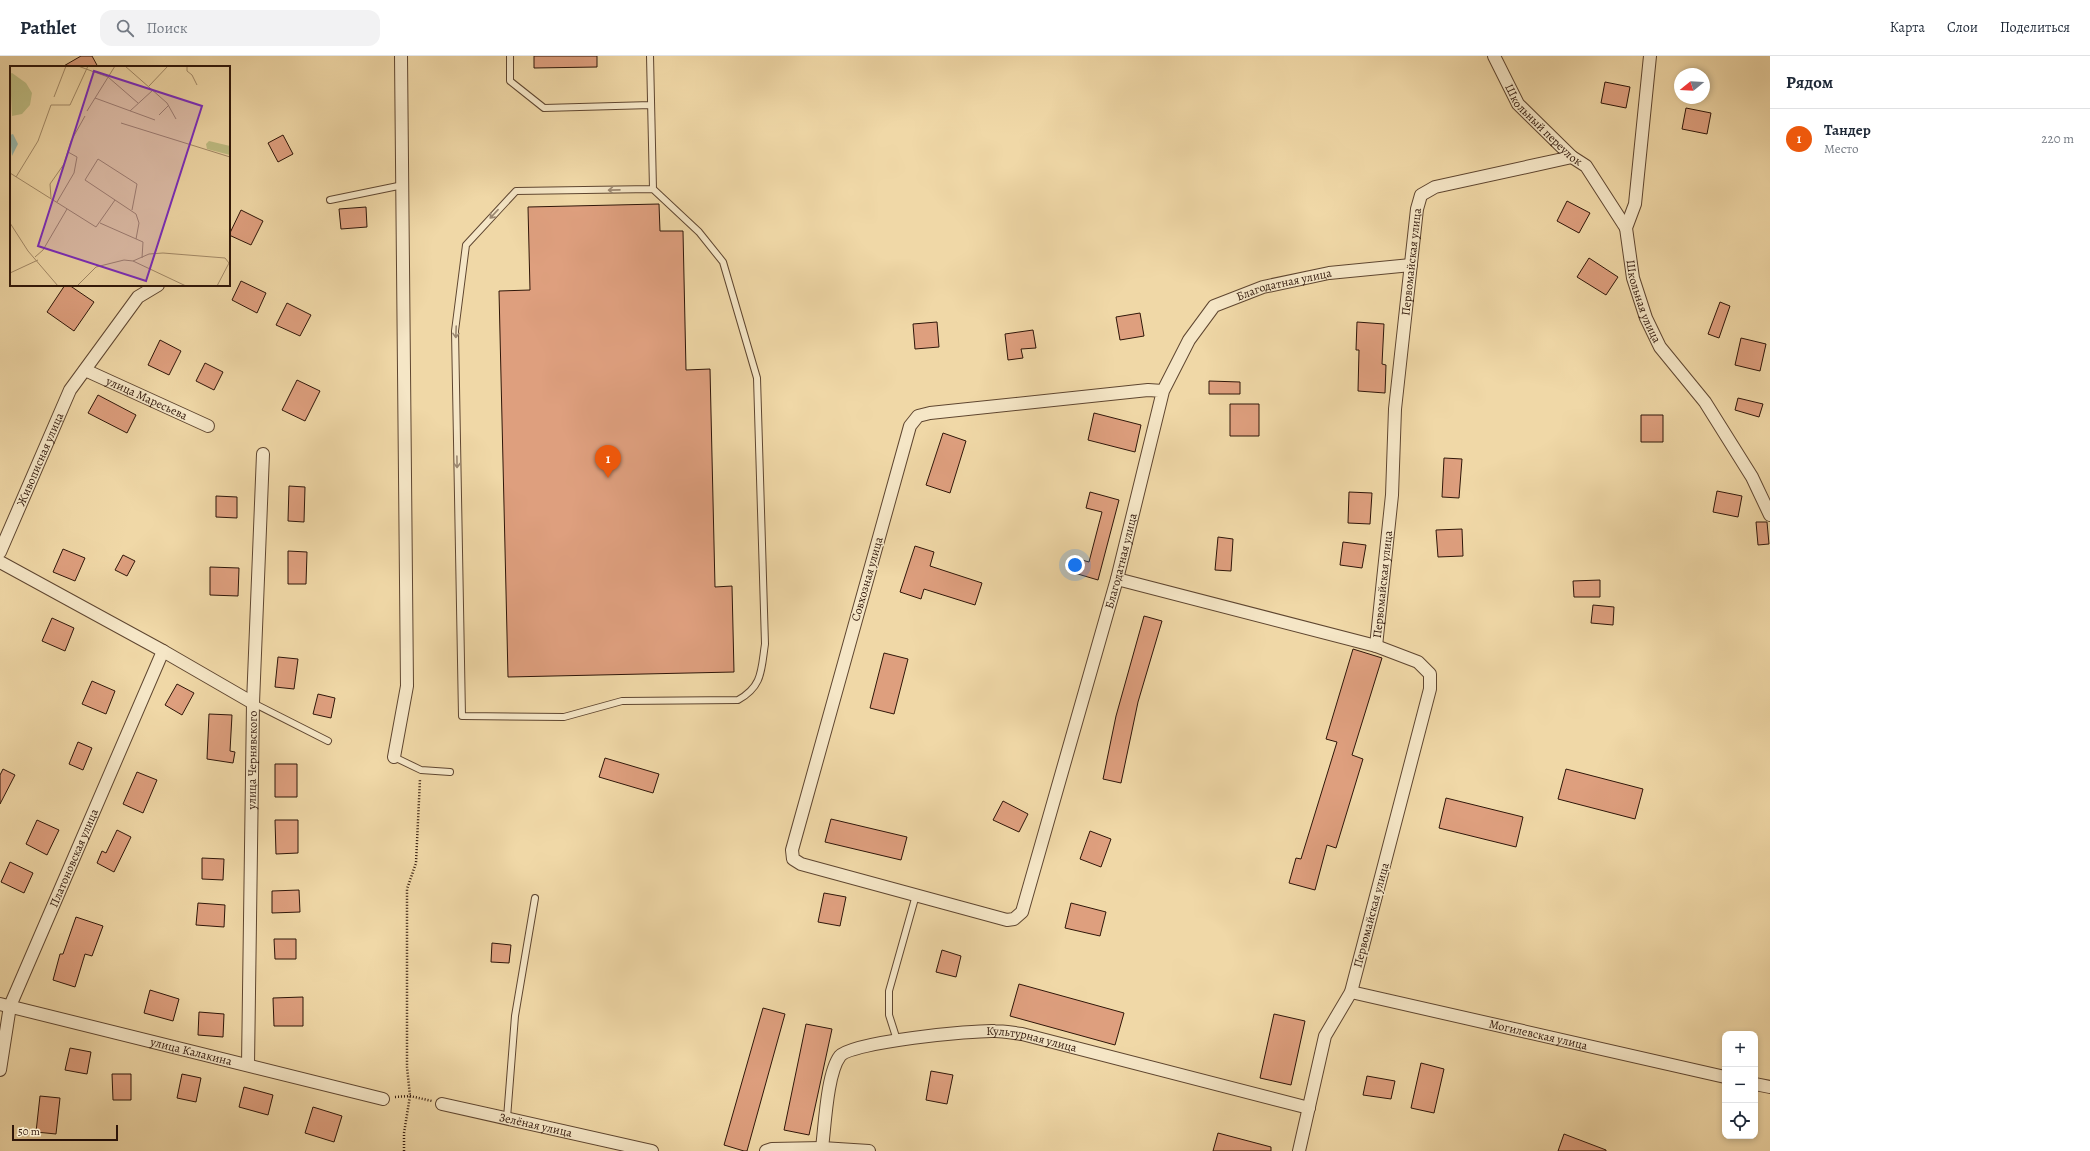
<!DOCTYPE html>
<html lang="ru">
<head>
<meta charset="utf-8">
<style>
  :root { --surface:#fff; --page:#f2f2f3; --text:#1f2937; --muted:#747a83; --line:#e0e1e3; --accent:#ea580c }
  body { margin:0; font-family:Alegreya,serif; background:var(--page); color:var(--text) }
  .controls { position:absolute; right:12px; bottom:12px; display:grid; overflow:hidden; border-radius:8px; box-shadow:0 2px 6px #0003 }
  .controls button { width:36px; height:36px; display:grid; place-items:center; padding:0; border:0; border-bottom:1px solid var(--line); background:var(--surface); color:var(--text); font:20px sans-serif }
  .compass { position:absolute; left:1674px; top:12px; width:36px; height:36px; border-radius:50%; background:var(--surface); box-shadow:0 2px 6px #0003; rotate:252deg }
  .scale { position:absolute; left:12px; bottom:10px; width:106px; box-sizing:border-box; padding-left:4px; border:2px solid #2f1609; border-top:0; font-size:11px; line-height:14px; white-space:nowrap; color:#2f1609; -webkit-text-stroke:3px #f5e6c6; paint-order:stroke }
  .you { position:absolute; left:1075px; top:509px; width:14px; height:14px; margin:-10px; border:3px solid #fff; border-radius:50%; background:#1a73e8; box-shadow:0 0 0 6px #1a73e833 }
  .badge { display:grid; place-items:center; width:26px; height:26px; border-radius:50%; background:var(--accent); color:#fff; font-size:13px; font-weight:700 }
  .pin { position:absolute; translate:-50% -33px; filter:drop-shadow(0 1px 2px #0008) }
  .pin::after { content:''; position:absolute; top:21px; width:14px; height:12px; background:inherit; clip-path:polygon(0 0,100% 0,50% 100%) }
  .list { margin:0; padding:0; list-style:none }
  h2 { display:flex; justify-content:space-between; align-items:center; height:52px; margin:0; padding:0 16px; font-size:17px }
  h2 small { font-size:13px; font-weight:400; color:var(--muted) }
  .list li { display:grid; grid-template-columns:26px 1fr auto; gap:12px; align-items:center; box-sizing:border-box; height:60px; padding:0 16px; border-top:1px solid var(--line) }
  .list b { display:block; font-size:15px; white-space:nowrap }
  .list p { margin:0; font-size:13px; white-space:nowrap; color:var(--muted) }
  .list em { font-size:13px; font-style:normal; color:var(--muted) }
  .icon { flex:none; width:22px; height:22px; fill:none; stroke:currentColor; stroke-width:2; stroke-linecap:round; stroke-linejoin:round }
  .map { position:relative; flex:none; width:1770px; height:1095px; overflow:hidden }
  header { display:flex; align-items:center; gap:24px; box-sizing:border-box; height:56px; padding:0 20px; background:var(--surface); border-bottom:1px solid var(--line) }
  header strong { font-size:19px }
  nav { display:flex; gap:22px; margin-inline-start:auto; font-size:14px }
  .search { width:280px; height:36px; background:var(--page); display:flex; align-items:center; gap:10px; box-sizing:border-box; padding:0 14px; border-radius:12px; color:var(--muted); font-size:15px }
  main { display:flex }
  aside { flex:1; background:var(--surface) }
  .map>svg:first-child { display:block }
  .building { fill:#de9f7e; stroke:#2f1609 }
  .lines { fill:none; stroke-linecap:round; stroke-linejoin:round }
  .lane-casing { stroke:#5f4630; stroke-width:8 }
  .street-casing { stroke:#5f4630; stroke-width:14 }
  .path { stroke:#2f1609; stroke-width:2.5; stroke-dasharray:1 2; stroke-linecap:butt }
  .lane { stroke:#f5e6c6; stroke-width:6 }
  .street { stroke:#f5e6c6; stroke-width:12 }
  .oneway { stroke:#9c8871 }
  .labels { text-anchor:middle; stroke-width:3; stroke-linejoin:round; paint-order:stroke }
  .street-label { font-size:12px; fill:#2f1609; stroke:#f5e6c6 }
  .inset-road { fill:none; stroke:#a38a68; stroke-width:1 }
  .view { fill:#7b2cbf; fill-opacity:0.15; stroke:#7b2cbf; stroke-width:2 }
  .inset-edge { fill:none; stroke:#2f1609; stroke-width:2 }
</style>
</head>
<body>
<header>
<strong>Pathlet</strong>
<div class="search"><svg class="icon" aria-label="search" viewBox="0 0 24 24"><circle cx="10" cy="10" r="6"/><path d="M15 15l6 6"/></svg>Поиск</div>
<nav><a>Карта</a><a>Слои</a><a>Поделиться</a></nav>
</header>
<main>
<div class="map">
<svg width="1770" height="1095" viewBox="0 0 1770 1095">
  <rect width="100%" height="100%" fill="#f0d8a7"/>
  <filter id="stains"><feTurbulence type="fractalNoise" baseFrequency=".005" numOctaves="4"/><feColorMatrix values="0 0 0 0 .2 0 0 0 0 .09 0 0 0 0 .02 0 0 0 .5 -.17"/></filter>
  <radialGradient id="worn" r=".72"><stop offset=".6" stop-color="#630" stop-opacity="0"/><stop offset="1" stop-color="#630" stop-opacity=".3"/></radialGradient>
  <path class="building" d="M 81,0 L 92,0 L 98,11 L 62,11 Z
    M 534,0 L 597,0 L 597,11 L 534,12 Z
    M 1605,26 L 1630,31 L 1626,52 L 1601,47 Z
    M 1686,52 L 1711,57 L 1707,78 L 1682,73 Z
    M 283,79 L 293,98 L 278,106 L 268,87 Z
    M 1567,145 L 1590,157 L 1579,177 L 1557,165 Z
    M 659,148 L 660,175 L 683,175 L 686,314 L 710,313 L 715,531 L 732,530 L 734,616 L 508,621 L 499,235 L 530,234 L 528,151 Z
    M 366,151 L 367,171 L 341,173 L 339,153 Z
    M 241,154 L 263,165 L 251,189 L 229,179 Z
    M 1589,202 L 1618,221 L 1606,239 L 1577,221 Z
    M 241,225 L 266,237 L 257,257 L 232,244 Z
    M 65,229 L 69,229 L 94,246 L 74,275 L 47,256 Z
    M 1720,246 L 1730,250 L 1719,282 L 1708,278 Z
    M 287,247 L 311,259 L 300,280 L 276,269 Z
    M 1140,257 L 1144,280 L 1120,284 L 1116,261 Z
    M 937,266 L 939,291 L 915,293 L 913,268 Z
    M 1357,266 L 1384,268 L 1382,308 L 1386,309 L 1385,337 L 1358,335 L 1359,294 L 1356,294 Z
    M 1033,274 L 1036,292 L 1021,293 L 1023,302 L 1008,304 L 1005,278 Z
    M 1741,282 L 1766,288 L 1760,315 L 1735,309 Z
    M 160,284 L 181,295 L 169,319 L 148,309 Z
    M 205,307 L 223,316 L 214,334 L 196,325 Z
    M 297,324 L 320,335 L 305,365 L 282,354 Z
    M 1209,325 L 1240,326 L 1240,338 L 1209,338 Z
    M 98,339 L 136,359 L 127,377 L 88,357 Z
    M 1738,342 L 1763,348 L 1759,361 L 1735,354 Z
    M 1230,348 L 1259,348 L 1259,380 L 1230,380 Z
    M 1094,357 L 1141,369 L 1135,396 L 1088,384 Z
    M 1641,359 L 1663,359 L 1663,386 L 1641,386 Z
    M 943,377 L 966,385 L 950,437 L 926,429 Z
    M 1444,402 L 1462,403 L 1459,442 L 1442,441 Z
    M 289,430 L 305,431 L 304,466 L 288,465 Z
    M 1717,435 L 1742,440 L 1738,461 L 1713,456 Z
    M 1090,436 L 1119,444 L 1098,524 L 1071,516 L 1075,502 L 1089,506 L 1102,456 L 1086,452 Z
    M 1349,436 L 1372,437 L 1370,468 L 1348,467 Z
    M 216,440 L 237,441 L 237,462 L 216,461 Z
    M 1756,466 L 1767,466 L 1769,488 L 1758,489 Z
    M 1462,473 L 1463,500 L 1438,501 L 1436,474 Z
    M 1218,481 L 1233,483 L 1231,515 L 1215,514 Z
    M 1343,486 L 1366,489 L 1362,512 L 1340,509 Z
    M 915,490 L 934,496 L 930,510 L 982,527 L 975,549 L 924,533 L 921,543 L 900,536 Z
    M 63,493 L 85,502 L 75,525 L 53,516 Z
    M 288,495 L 307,496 L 306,528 L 288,528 Z
    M 123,499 L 135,505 L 127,520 L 115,514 Z
    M 210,511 L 239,512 L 238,540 L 210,539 Z
    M 1600,524 L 1600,541 L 1574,541 L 1573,525 Z
    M 1593,549 L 1614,551 L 1613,569 L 1591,567 Z
    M 1144,560 L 1162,565 L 1138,646 L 1121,727 L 1103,723 L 1116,660 Z
    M 52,562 L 74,572 L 65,595 L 42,585 Z
    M 1353,593 L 1382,602 L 1352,699 L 1363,703 L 1336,792 L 1327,789 L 1315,834 L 1289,827 L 1296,802 L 1301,803 L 1337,686 L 1326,683 Z
    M 884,597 L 908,603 L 894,658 L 870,652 Z
    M 278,601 L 298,603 L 294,633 L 275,631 Z
    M 92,625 L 115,635 L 106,658 L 82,648 Z
    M 177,628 L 194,637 L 182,659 L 165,649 Z
    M 318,638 L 335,642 L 331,662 L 313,658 Z
    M 209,658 L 232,659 L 230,695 L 235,696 L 233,707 L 207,703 Z
    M 78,686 L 92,692 L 83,714 L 69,708 Z
    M 605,702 L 659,718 L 653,737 L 599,721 Z
    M 275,708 L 297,708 L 297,741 L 275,741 Z
    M 3,713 L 15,719 L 0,748 L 0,719 Z
    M 1566,713 L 1643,733 L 1635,763 L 1558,743 Z
    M 137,716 L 157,724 L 143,757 L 123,748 Z
    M 1446,742 L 1523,761 L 1516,791 L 1439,772 Z
    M 1003,745 L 1028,758 L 1019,776 L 993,764 Z
    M 831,763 L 907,781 L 901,804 L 825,786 Z
    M 37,764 L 59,774 L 47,799 L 26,788 Z
    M 275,764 L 298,764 L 298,797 L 276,798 Z
    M 117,774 L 131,781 L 114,816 L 97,807 L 102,795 L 106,797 Z
    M 1090,775 L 1111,783 L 1101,811 L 1080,803 Z
    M 202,802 L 224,803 L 223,824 L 202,823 Z
    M 10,806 L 33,817 L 24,837 L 1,826 Z
    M 299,834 L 300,856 L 272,857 L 272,835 Z
    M 824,837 L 846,841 L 840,870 L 818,866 Z
    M 198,847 L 225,849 L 224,871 L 196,869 Z
    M 1071,847 L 1106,856 L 1100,880 L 1065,872 Z
    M 76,861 L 103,870 L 92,900 L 85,898 L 75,931 L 53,924 L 60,898 L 63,898 Z
    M 274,883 L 296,883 L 296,903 L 275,903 Z
    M 492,887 L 511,889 L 509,907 L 491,906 Z
    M 942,894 L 961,900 L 956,921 L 936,916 Z
    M 1019,928 L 1124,957 L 1115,989 L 1010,960 Z
    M 150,934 L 179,943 L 173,965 L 144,957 Z
    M 303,941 L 303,970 L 274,970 L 273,942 Z
    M 763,952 L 785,958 L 747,1095 L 744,1095 L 724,1089 Z
    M 199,956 L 224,958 L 223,981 L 198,979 Z
    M 1274,958 L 1305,965 L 1291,1029 L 1260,1022 Z
    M 806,968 L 832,973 L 809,1079 L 784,1074 Z
    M 70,992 L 91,996 L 87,1018 L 65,1014 Z
    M 1421,1007 L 1444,1013 L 1434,1057 L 1411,1052 Z
    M 931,1015 L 953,1019 L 947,1048 L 926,1044 Z
    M 112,1018 L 131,1018 L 131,1044 L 113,1044 Z
    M 182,1018 L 201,1022 L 196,1046 L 177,1042 Z
    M 1367,1020 L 1395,1025 L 1391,1043 L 1363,1039 Z
    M 244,1031 L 273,1039 L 268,1059 L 239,1051 Z
    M 40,1040 L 60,1042 L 56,1078 L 36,1076 Z
    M 313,1051 L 342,1060 L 334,1086 L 305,1077 Z
    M 1218,1077 L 1271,1091 L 1271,1095 L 1213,1095 Z
    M 1564,1078 L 1606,1094 L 1606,1095 L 1558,1095 Z"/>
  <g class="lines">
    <defs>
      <path id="lane" d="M 510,0 L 510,25 L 544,52 L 651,49
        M 650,0 L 653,133 L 699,176 L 723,206 L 757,322 L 765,588 C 761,614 763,630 738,644 L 622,645 L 564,661 L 462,660 L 455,275 L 466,189 L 516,135 L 653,133
        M 330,144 L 403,129
        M 253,647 L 328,685
        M 394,701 L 421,714 L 450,716
        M 897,984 L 889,959 L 889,935 L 916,839
        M 507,1062 L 515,960 L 535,842"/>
      <g id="street">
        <path id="s1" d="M 1494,0 L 1518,48 L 1572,101 L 1586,110 L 1626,172"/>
        <path id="s2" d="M 1650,0 L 1635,148 L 1626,172 L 1633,222 L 1646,262 L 1660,291 L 1705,346 L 1752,421 L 1770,459"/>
        <path id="s3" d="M 85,314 L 208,370"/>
        <path id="s4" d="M 1163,335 L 1148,334 L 930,357 L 918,360 L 910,370 L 792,794 L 793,803 L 801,808 L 1007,864 L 1014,863 L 1022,856 L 1117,523 L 1163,335 L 1189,284 L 1214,250 L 1263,231 L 1329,217 L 1411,209"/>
        <path id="s5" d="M 0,496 L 70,334 L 138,241 L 158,229"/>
        <path d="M 0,506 L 163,595 L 253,647"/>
        <path d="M 1117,523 L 1376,590 L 1418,606 L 1430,618 L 1430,633 L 1351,936 L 1325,980 L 1299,1095"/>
        <path id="s6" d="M 1376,590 L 1392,439 L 1395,353 L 1417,153 L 1421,139 L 1435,131 L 1572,101"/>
        <path d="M 394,701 L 407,630 L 401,0"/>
        <path id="s7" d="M 1351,936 L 1725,1021"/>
        <path id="s8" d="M 0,948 L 383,1043"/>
        <path id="s9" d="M 248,1009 L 253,647 L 263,398"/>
        <path id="s10" d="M 0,1014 L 10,950 L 163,595"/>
        <path d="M 1755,1028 L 1770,1031"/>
        <path id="s11" d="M 442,1048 L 652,1095"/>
        <path id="s12" d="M 822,1092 C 825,1069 827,1017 840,1000 C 851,986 973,974 995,975 C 1004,975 1013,977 1022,978 L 1309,1052"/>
        <path d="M 766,1095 L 772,1093 L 822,1092 L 869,1095"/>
      </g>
    </defs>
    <use href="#lane" class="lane-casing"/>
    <use href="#street" class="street-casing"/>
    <path class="path" d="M 395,1041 L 410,1040 L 432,1045
      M 404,1095 L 404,1077 L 410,1040 L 407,1011 L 407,833 L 416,807 L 420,723"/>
    <use href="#lane" class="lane"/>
    <use href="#street" class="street"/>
  </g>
  <defs><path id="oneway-shaft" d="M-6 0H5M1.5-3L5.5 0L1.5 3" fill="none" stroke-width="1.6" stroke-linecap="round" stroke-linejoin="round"/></defs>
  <g class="oneway">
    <use href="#oneway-shaft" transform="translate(614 134) rotate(179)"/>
    <use href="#oneway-shaft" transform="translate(494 158) rotate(133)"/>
    <use href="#oneway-shaft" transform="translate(456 276) rotate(92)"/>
    <use href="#oneway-shaft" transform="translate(457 406) rotate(89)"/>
  </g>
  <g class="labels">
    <g class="street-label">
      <text dy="4" stroke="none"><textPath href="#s1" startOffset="86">Школьный переулок</textPath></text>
      <text dy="4" stroke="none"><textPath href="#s6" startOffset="386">Первомайская улица</textPath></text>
      <text dy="4" stroke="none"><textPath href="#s4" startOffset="1662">Благодатная улица</textPath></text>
      <text dy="4" stroke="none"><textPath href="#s2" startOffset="250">Школьная улица</textPath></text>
      <text dy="4" stroke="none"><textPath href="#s3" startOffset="68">улица Маресьева</textPath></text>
      <text dy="4" stroke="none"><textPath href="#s5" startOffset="101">Живописная улица</textPath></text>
      <text dy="4" stroke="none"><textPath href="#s4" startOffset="1314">Благодатная улица</textPath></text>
      <text transform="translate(867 523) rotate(-74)" y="4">Совхозная улица</text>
      <text dy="4" stroke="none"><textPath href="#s6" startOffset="62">Первомайская улица</textPath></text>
      <text dy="4" stroke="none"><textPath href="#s9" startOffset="305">улица Чернявского</textPath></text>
      <text dy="4" stroke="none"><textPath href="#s10" startOffset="226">Платоновская улица</textPath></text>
      <text transform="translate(1371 859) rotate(-75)" y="4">Первомайская улица</text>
      <text dy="4" stroke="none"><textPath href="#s7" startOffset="192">Могилевская улица</textPath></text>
      <text dy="4" stroke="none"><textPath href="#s12" startOffset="290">Культурная улица</textPath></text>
      <text dy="4" stroke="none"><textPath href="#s8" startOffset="197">улица Калакина</textPath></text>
      <text dy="4" stroke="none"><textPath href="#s11" startOffset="96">Зелёная улица</textPath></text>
    </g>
  </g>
  <g transform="translate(10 10)">
    <rect width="220" height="220" fill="#f0d8a7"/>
    <path d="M 2,7 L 16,17 L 22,27 L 20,39 L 12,48 L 2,50 L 0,8 ZM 199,75 L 220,80 L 220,89 L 197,83 L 196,78 Z" fill="#bebd83"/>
    <path d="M 3,68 L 8,78 L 2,90 L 0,69 Z" fill="#9ab9ac"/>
    <path class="inset-road" d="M 68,0 L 98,11 L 128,37M 115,0 L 157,37 L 166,53M 177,0 L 177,5 L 182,9 L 187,19M 139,20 L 158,0M 44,31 L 56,0M 85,32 L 145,54M 77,45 L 105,0M 120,45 L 143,24M 149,49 L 159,39M 111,57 L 220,91M 0,107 L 86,161 L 105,134M 6,111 L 28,75 L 41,39 L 60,39 L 78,0M 41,132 L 40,118 L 54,98 L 61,75 L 75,50M 47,136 L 64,107 L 67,91 L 58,86M 122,144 L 127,118 L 88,93 L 75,114 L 126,148 L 129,157 L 126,173M 0,157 L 18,185 L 48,220M 90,157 L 133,176 L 132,192M 25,191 L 33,184 L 57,143M 123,195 L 139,188 L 153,187 L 215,192 L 219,197 L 207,220M 0,207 L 28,194M 67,220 L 86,201 L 114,194 L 123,195 L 176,220"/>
    <path class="view" d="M 84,5 L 192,40 L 136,215 L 28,180 Z"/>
    <rect width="220" height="220" class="inset-edge"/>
  </g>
  <rect width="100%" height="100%" filter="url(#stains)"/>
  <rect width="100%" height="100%" fill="url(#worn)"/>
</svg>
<div class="controls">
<button>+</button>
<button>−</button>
<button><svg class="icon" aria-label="locate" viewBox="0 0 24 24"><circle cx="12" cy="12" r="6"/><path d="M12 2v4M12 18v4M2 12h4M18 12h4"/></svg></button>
</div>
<svg class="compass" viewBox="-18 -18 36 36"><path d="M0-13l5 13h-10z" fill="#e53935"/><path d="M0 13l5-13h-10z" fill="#747a83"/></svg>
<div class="scale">50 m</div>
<div class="you"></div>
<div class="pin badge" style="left:608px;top:422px">1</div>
</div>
<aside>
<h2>Рядом<small></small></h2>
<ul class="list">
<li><span class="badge">1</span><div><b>Тандер</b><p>Место</p></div><em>220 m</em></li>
</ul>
</aside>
</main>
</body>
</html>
